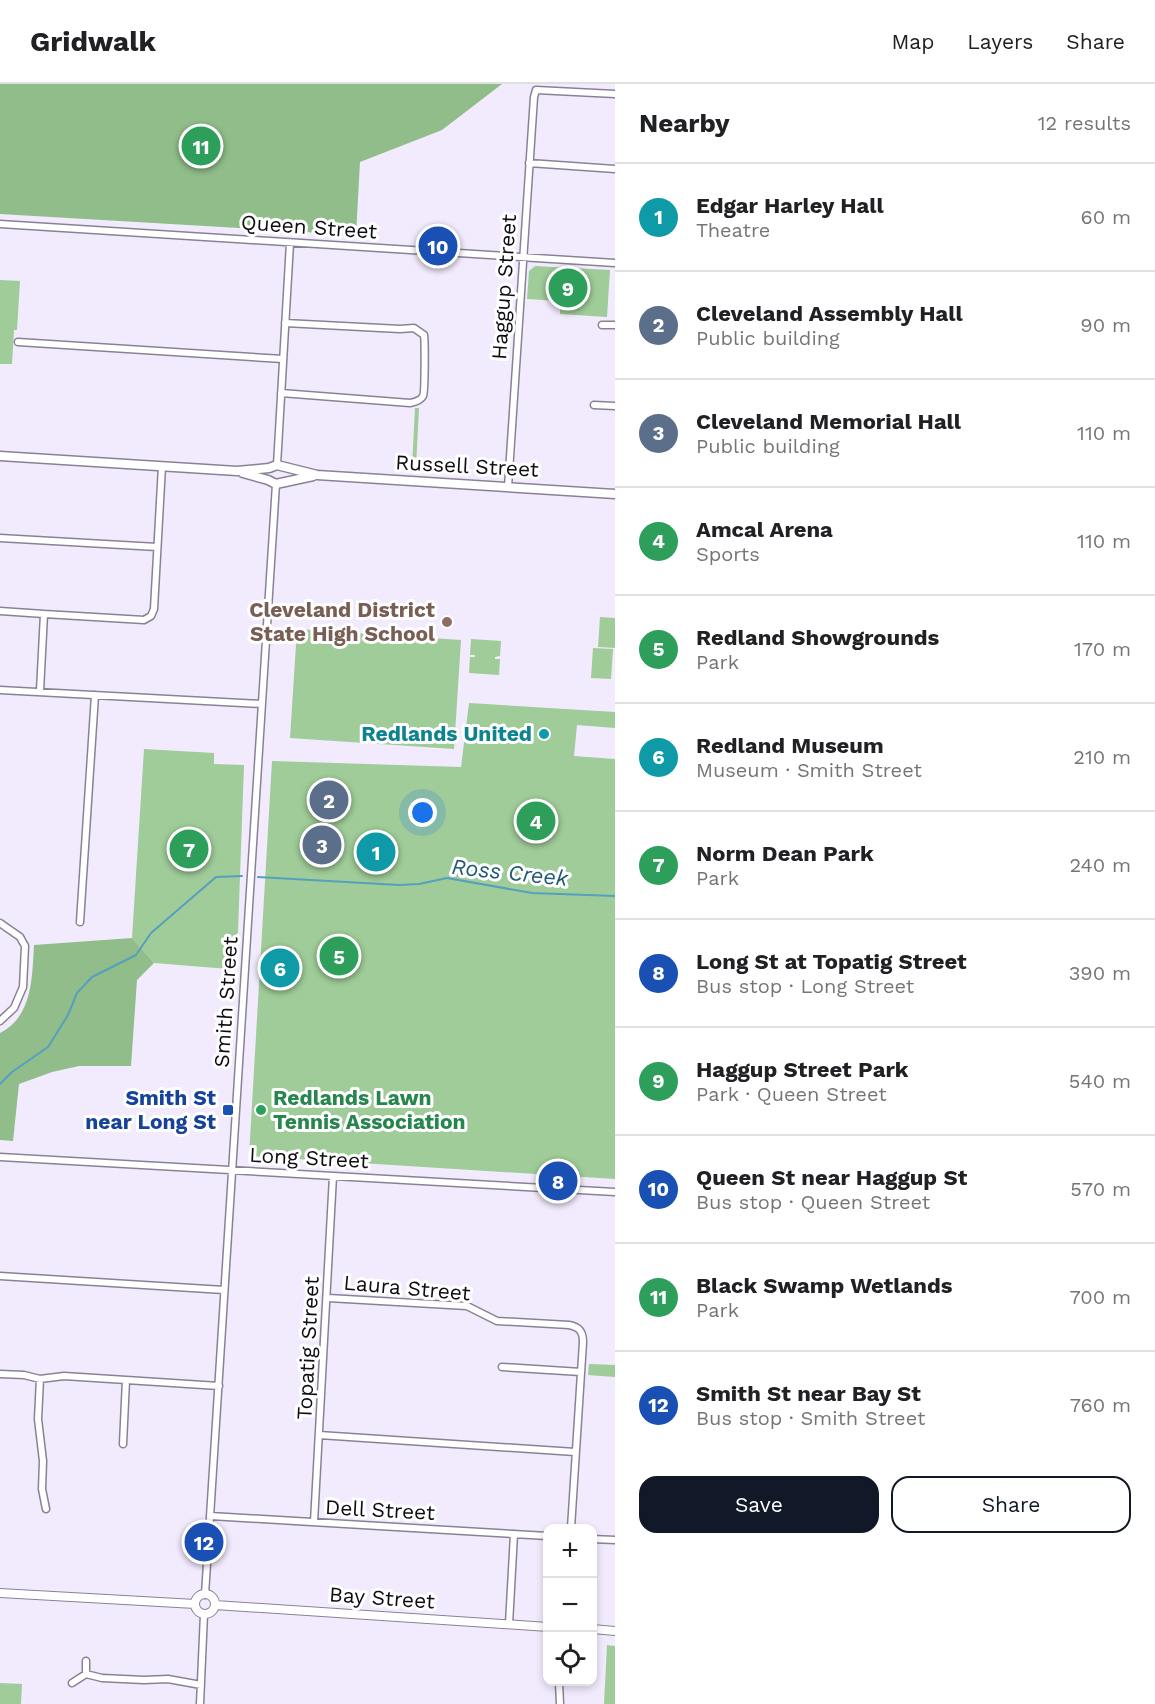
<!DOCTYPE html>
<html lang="en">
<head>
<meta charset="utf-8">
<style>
  :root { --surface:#fff; --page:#f2f2f2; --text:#202124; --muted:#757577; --line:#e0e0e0; --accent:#111827 }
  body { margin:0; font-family:"Work Sans",sans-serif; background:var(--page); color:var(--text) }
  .controls { position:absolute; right:18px; bottom:18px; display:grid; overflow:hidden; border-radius:12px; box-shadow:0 3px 9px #0003 }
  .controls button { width:54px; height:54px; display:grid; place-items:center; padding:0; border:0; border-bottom:2px solid var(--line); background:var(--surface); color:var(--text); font:30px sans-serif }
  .you { position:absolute; left:423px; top:729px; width:21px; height:21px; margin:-15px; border:4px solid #fff; border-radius:50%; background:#1a73e8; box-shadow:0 0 0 9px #1a73e833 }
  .badge { display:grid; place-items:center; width:39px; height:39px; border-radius:50%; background:var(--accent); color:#fff; font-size:20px; font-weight:700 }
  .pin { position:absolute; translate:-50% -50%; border:3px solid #fff; box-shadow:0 2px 6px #0006 }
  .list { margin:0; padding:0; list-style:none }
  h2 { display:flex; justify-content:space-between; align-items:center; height:78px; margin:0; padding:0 24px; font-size:26px }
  h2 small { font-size:20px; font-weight:400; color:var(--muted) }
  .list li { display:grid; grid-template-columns:39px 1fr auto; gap:18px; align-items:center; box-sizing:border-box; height:108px; padding:0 24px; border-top:2px solid var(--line) }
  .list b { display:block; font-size:22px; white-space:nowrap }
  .list p { margin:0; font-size:20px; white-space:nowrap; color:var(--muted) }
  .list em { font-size:20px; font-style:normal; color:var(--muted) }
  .actions { display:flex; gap:12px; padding:18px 24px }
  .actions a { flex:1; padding:14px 0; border:2px solid var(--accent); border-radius:18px; text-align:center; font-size:21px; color:var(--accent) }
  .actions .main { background:var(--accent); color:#fff }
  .icon { flex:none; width:33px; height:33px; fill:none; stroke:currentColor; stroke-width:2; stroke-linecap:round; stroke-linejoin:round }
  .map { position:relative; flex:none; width:615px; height:1620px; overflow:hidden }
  header { display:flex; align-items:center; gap:36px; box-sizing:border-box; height:84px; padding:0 30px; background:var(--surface); border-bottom:2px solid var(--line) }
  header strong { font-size:28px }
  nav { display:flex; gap:33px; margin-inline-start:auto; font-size:21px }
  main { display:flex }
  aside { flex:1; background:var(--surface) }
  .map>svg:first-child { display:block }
  .green { fill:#9fcc98 }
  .forest { fill:#90bd89 }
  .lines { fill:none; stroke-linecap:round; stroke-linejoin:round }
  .stream { stroke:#579fbf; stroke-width:2 }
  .minor-casing { stroke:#8a8294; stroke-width:9 }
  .tertiary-casing { stroke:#8a8294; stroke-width:10 }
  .secondary-casing { stroke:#8a8294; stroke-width:11 }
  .minor { stroke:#fff; stroke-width:6 }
  .tertiary { stroke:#fff; stroke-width:8 }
  .secondary { stroke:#fff; stroke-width:8 }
  .education-dot { fill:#8d6e63; stroke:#fff; stroke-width:2 }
  .culture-dot { fill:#0f9aa8; stroke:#fff; stroke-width:2 }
  .transit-dot { fill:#1a4fb4; stroke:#fff; stroke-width:2 }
  .leisure-dot { fill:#2e9e5b; stroke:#fff; stroke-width:2 }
  .labels { text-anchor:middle; stroke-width:6; stroke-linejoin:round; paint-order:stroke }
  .street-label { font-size:21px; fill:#0e0b11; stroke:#fff }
  .education-label { font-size:21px; font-weight:bold; fill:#785e54; stroke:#fff; text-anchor:end }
  .culture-label { font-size:21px; font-weight:bold; fill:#0d838f; stroke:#fff; text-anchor:end }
  .transit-label { font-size:21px; font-weight:bold; fill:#164399; stroke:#fff; text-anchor:end }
  .leisure-label { font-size:21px; font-weight:bold; fill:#27864d; stroke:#fff; text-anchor:start }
  .water-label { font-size:22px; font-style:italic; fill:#215a72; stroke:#fff }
</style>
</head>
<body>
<header>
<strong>Gridwalk</strong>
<nav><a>Map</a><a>Layers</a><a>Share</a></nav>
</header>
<main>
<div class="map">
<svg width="615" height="1620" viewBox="0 0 615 1620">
  <rect width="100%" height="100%" fill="#f2eafd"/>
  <path class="green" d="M 535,182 L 610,186 L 607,233 L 560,230 L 560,217 L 527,215 L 529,187 Z
    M 0,196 L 20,197 L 17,246 L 14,246 L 12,280 L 0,280 Z
    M 415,324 L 419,324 L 416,383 L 412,383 Z
    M 600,533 L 615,534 L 615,564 L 598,563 Z
    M 297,545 L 461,556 L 454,665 L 290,654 Z
    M 471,555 L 501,557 L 500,572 L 495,573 L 495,575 L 500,575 L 499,591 L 469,589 L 470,573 L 475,573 L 475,571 L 470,571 Z
    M 593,564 L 613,565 L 611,595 L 591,594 Z
    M 469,619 L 615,628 L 615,644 L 577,641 L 574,672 L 615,675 L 615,1095 L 249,1072 L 272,677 L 461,683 Z
    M 144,665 L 214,669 L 214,680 L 244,681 L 238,848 L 233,861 L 229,885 L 154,879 L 132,854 Z
    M 589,1280 L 615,1281 L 615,1293 L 588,1291 Z
    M 607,1561 L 615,1562 L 615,1620 L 604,1620 Z
    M 0,1599 L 22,1600 L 21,1620 L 0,1620 Z"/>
  <path class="forest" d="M 0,0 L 502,0 L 442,46 L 360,78 L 356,151 L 0,130 Z
    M 132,854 L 154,879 L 137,896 L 131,982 L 79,982 L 52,988 L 19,1000 L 13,1057 L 0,1056 L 0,949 C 33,932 32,893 34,861 Z"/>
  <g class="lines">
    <path class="stream" d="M 258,793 L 399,801 L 419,800 L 447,794 L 532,809 L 615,812
      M 0,1000 L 12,988 L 48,963 L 68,931 L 77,909 L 92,893 L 136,871 L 151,849 L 216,793 L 242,792"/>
    <defs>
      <path id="minor" d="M 529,79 L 615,85
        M 0,140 L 615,179
        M 602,241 L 615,241
        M 18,258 L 283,275
        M 281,309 L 410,319 C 415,318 421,316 423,312 C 425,309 425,257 424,251 L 414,244 L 400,245 L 285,239
        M 594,321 L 615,322
        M 277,381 L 290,159
        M 508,403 L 534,13 L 536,6 L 615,10
        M 0,454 L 157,463
        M 0,527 L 44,530
        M 0,606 L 262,620
        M 40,607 L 44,530 L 144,536 L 151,532 L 154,525 L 162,382
        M 80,838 L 95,611
        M 0,839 L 20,853 L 25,862 L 23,903 L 14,924 L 0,937
        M 0,1073 L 615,1108
        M 0,1192 L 224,1206
        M 328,1214 L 467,1222 L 497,1237 L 569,1241 C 579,1243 583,1247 583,1258 L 571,1444
        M 502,1283 L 581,1288
        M 0,1290 L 24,1291 L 40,1295 L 64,1292 L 219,1302
        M 40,1295 L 38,1335 L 43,1377 L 42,1405 L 46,1425
        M 319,1351 L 575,1368
        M 123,1360 L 126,1296
        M 210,1432 L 548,1452
        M 314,1438 L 333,1092
        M 592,1455 L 615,1456
        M 205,1511 L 276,400
        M 509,1540 L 514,1450
        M 86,1590 L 102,1594 L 144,1596 L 168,1595 L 201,1601
        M 559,1598 L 560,1620
        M 72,1599 L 86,1590 L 86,1577
        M 200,1620 L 204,1530"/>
      <path id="tertiary" d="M 0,1509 L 195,1520
        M195 1520a10 10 0 1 1 20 0a10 10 0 1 1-20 0Z
        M 215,1521 L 548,1543
        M 592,1545 L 615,1547"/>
      <path id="secondary" d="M 0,372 L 237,387 L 269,384 L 277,381 L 317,391 L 615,410
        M 243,389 L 268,396 L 276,400 L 313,392"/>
    </defs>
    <use href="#minor" class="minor-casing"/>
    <use href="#tertiary" class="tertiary-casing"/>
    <use href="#secondary" class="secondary-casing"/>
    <use href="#minor" class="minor"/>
    <use href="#tertiary" class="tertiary"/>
    <use href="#secondary" class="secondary"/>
  </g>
  <circle class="education-dot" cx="447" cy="538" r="6"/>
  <circle class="culture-dot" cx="544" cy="650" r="6"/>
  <rect class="transit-dot" x="222" y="1020" width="12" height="12" rx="3"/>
  <circle class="leisure-dot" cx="261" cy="1026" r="6"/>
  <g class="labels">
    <g class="street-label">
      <text transform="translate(309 143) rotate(4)" y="7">Queen Street</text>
      <text transform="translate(504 203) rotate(-86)" y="7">Haggup Street</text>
      <text transform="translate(467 382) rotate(3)" y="7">Russell Street</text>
      <text transform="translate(226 918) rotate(-86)" y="7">Smith Street</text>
      <text transform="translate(309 1074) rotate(3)" y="7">Long Street</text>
      <text transform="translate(407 1204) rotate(5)" y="7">Laura Street</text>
      <text transform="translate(308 1264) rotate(-87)" y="7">Topatig Street</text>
      <text transform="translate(380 1426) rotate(3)" y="7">Dell Street</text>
      <text transform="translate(382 1514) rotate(4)" y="7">Bay Street</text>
    </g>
    <g class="education-label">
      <text x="435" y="533">Cleveland District<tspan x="435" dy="24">State High School</tspan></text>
    </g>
    <g class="culture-label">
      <text x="532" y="657">Redlands United</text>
    </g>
    <g class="transit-label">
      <text x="216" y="1021">Smith St<tspan x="216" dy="24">near Long St</tspan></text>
    </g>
    <g class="leisure-label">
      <text x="273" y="1021">Redlands Lawn<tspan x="273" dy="24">Tennis Association</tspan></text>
    </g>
    <g class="water-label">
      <text transform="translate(510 788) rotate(6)" y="8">Ross Creek</text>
    </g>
  </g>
</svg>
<div class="controls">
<button>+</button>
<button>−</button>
<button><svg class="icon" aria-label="locate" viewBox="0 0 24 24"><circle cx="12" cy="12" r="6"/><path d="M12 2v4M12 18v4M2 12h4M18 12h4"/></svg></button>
</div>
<div class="you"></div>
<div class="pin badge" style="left:376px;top:768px;background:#0f9aa8">1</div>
<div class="pin badge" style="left:329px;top:716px;background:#5c6f8a">2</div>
<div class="pin badge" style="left:322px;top:761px;background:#5c6f8a">3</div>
<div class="pin badge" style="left:536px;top:737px;background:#2e9e5b">4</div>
<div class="pin badge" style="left:339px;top:872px;background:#2e9e5b">5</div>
<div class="pin badge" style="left:280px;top:884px;background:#0f9aa8">6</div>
<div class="pin badge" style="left:189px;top:765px;background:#2e9e5b">7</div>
<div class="pin badge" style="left:558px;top:1097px;background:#1a4fb4">8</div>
<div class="pin badge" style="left:568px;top:204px;background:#2e9e5b">9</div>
<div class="pin badge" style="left:438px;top:162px;background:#1a4fb4">10</div>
<div class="pin badge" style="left:201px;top:62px;background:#2e9e5b">11</div>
<div class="pin badge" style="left:204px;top:1458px;background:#1a4fb4">12</div>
</div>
<aside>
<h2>Nearby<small>12 results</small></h2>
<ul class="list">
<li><span class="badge" style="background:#0f9aa8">1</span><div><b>Edgar Harley Hall</b><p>Theatre</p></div><em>60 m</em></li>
<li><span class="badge" style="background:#5c6f8a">2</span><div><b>Cleveland Assembly Hall</b><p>Public building</p></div><em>90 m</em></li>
<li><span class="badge" style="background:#5c6f8a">3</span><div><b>Cleveland Memorial Hall</b><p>Public building</p></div><em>110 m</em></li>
<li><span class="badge" style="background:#2e9e5b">4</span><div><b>Amcal Arena</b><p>Sports</p></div><em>110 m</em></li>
<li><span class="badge" style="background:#2e9e5b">5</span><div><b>Redland Showgrounds</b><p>Park</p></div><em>170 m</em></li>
<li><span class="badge" style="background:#0f9aa8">6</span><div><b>Redland Museum</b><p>Museum · Smith Street</p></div><em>210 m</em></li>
<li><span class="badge" style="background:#2e9e5b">7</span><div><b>Norm Dean Park</b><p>Park</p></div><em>240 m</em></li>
<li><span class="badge" style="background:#1a4fb4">8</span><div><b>Long St at Topatig Street</b><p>Bus stop · Long Street</p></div><em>390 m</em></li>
<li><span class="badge" style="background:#2e9e5b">9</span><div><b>Haggup Street Park</b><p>Park · Queen Street</p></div><em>540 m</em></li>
<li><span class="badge" style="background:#1a4fb4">10</span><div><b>Queen St near Haggup St</b><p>Bus stop · Queen Street</p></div><em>570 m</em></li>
<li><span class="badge" style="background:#2e9e5b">11</span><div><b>Black Swamp Wetlands</b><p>Park</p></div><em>700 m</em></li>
<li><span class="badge" style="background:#1a4fb4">12</span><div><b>Smith St near Bay St</b><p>Bus stop · Smith Street</p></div><em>760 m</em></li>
</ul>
<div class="actions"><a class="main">Save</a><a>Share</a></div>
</aside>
</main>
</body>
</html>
